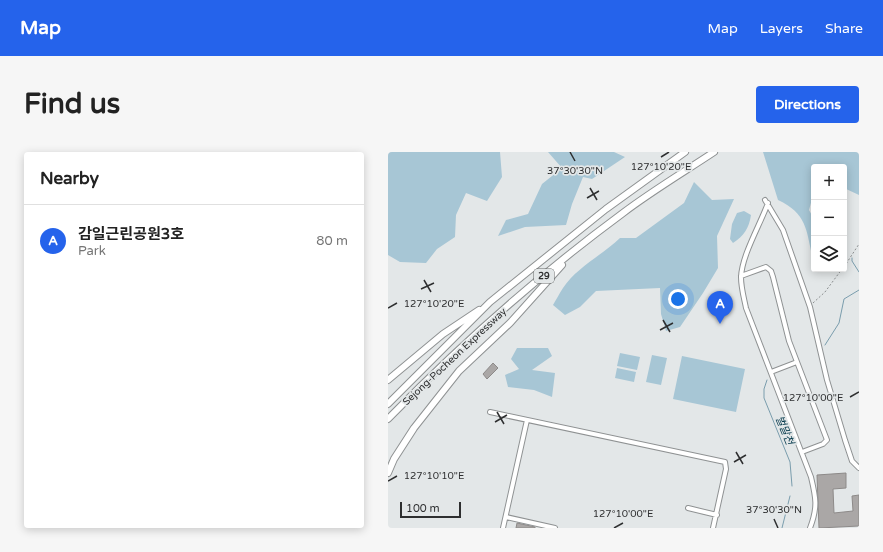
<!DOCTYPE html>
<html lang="en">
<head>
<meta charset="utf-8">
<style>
  :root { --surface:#fff; --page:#f6f6f6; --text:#222; --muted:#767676; --line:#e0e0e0; --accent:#2563eb }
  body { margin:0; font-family:"Varela Round","Noto Sans KR",sans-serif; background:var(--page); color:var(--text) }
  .controls { position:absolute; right:12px; top:12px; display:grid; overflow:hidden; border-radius:4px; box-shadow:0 2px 10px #0003 }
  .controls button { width:36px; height:36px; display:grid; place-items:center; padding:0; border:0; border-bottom:1px solid var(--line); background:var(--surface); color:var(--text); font:20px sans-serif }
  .scale { position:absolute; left:12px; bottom:10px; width:61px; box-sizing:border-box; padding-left:4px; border:2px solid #2e2f30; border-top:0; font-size:11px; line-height:14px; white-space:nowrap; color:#2e2f30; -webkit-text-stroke:3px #e3e7e8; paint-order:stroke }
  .you { position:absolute; left:290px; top:147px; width:14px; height:14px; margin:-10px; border:3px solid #fff; border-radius:50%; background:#1a73e8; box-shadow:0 0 0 6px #1a73e833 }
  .badge { display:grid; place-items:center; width:26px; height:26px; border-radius:50%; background:var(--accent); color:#fff; font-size:13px; font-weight:700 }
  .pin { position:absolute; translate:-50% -33px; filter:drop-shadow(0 1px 2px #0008) }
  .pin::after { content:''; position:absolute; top:21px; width:14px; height:12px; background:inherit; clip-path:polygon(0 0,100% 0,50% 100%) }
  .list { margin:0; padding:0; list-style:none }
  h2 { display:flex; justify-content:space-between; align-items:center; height:52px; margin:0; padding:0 16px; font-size:17px }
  h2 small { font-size:13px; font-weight:400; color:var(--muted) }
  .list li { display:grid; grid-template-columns:26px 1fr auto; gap:12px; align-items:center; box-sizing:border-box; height:72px; padding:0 16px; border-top:1px solid var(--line) }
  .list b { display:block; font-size:15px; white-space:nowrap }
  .list p { margin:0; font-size:13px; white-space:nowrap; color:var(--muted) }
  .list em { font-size:13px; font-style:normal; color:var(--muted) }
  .icon { flex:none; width:22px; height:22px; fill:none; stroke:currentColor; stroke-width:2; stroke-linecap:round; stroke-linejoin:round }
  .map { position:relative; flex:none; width:471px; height:376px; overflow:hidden; border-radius:4px }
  header { display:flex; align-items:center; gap:24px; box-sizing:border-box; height:56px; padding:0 20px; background:var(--accent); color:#fff }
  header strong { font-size:19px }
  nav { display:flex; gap:22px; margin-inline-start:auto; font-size:14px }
  .intro { display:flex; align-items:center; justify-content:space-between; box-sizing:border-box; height:96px; padding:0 24px }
  h1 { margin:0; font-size:28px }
  .button { padding:10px 18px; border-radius:4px; background:var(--accent); color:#fff; font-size:14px; font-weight:700 }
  main { display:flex; gap:24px; padding:0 24px }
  aside { flex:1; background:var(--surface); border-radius:4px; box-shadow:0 2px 10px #0003 }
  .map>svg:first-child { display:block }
  .green { fill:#a7c6d5 }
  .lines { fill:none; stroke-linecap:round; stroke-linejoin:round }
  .stream { stroke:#7a9dad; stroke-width:1 }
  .building { fill:#aaa7a6; stroke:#8d8a89 }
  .minor-casing { stroke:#8f9293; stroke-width:6 }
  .highway-casing { stroke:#8f9293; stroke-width:8 }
  .path { stroke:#8c8f90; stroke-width:1; stroke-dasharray:2 2; stroke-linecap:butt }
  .minor { stroke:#fff; stroke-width:4 }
  .highway { stroke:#fff; stroke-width:6 }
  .ticks { fill:none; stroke:#2e2f30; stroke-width:1.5 }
  .labels { text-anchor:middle; stroke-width:3.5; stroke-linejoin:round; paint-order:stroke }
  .shield { fill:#e3e7e8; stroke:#646667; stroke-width:1 }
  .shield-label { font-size:9px; font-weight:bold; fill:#2e2f30 }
  .street-label { font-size:10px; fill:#2e2f30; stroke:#e3e7e8 }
  .water-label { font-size:11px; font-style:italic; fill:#05394c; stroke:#e3e7e8 }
  .ticks-label { font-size:10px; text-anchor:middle; fill:#2e2f30; stroke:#e3e7e8; stroke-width:3.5; stroke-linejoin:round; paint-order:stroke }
</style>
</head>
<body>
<header>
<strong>Map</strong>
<nav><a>Map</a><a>Layers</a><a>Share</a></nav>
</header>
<div class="intro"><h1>Find us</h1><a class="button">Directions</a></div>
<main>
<aside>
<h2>Nearby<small></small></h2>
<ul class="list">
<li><span class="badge">A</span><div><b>감일근린공원3호</b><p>Park</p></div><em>80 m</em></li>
</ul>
</aside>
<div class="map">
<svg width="471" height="376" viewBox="0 0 471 376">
  <rect width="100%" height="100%" fill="#e3e7e8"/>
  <path class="green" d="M 0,0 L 112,0 L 114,25 L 99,49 L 78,41 L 68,63 L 67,85 L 49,97 L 38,111 L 12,110 L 0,103 Z
    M 160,0 L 226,0 L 237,5 L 204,27 L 195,25 L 184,52 L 178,73 L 137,75 L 110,84 L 118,68 L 140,62 L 154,32 L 174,16 Z
    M 375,0 L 471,0 L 471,43 L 456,36 L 456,15 L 426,15 L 426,40 L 421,58 L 426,67 L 425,107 C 418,79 420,62 390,48 Z
    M 306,30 L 324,48 L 346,47 L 329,84 L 330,116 L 315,141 L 292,175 L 278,179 L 273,162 L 272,136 L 208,139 L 192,155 L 177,163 L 165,153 C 168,148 171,142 175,136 C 188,116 214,103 232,86 L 248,86 L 296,51 Z
    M 356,59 L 363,63 C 361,76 356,84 345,91 L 342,87 L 344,72 L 349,61 Z
    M 129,196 L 160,196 L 164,204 L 144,218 L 167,221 L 164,245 L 146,238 L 120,235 L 117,223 L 131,217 L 123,207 Z
    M 232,201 L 252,205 L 249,218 L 229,214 Z
    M 264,203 L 279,206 L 273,233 L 258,230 Z
    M 294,204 L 357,217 L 348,260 L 285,247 Z
    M 229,216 L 248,220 L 246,230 L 227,226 Z"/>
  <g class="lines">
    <path class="stream" d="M 464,106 L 464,109 L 471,120
      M 437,193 L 451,171 L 456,147 L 471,138
      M 379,228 L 376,237 L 376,246 L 402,310 L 404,334
      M 394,376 L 402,344"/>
  </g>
  <path class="building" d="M 105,211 L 110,216 L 99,227 L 95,222 Z
    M 458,321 L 458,336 L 445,337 L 446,361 L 465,359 L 464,344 L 471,343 L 471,374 L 431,376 L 429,323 Z
    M 129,371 L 147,375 L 147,376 L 128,376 Z"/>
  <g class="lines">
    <defs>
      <path id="minor" d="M 377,48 L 395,78 L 422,155 L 439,228 L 457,288 L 464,309 L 471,316
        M 380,51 C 372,73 354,103 353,125 C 353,136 356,146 358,156 L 423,325 C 428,346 430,355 422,376
        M 353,124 L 378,115 L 383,119 L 385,125 L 401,189 L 439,288 L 435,292 L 414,300
        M 383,220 L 409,210
        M 102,260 L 337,310 L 338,317 L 325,376
        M 300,356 L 329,363
        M 118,365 L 167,376
        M 115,376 L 139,268"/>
      <path id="highway" d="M 0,228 L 55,182 L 91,158
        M 0,252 L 102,150 L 218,57 L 297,0
        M 0,267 C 73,192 151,123 235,61 C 264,39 296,20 326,0
        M 0,321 L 6,307 L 26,276 L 71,219 L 122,171 L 174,113"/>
    </defs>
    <use href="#minor" class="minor-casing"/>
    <use href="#highway" class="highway-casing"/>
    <path class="path" d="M 456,115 L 471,92
      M 425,151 L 437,140 L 454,117"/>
    <use href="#minor" class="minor"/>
    <use href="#highway" class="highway"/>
  </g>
  <path class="ticks" d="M 182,0 L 187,9M 273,5 L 281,0M 202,36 L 209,48M 199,46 L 211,39M 36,128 L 43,140M 33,137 L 46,131M 0,156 L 9,151M 275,168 L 282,180M 272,178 L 285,171M 462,245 L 471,240M 109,260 L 116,272M 107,270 L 119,263M 348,300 L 355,312M 346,310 L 358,303M 0,329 L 9,324M 386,367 L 390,376M 226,376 L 235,371"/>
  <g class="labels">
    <rect class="shield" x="146" y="117" width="20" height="14" rx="3"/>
    <g class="shield-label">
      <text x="156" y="127">29</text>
    </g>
    <g class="street-label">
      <text transform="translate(66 204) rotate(-43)" y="4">Sejong-Pocheon Expressway</text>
    </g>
    <g class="water-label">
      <text transform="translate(397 278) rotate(68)" y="4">벌말천</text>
    </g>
  </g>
  <g class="ticks-label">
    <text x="273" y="18">127°10'20"E</text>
    <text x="187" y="22">37°30'30"N</text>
    <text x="46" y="155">127°10'20"E</text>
    <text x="425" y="249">127°10'00"E</text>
    <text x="46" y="327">127°10'10"E</text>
    <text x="386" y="361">37°30'30"N</text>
    <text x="235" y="365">127°10'00"E</text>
  </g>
</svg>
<div class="controls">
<button>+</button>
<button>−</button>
<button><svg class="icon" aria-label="layers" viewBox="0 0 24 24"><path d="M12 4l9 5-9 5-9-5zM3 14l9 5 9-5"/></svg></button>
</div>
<div class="scale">100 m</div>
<div class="you"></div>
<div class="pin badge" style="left:332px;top:172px">A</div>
</div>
</main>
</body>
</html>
